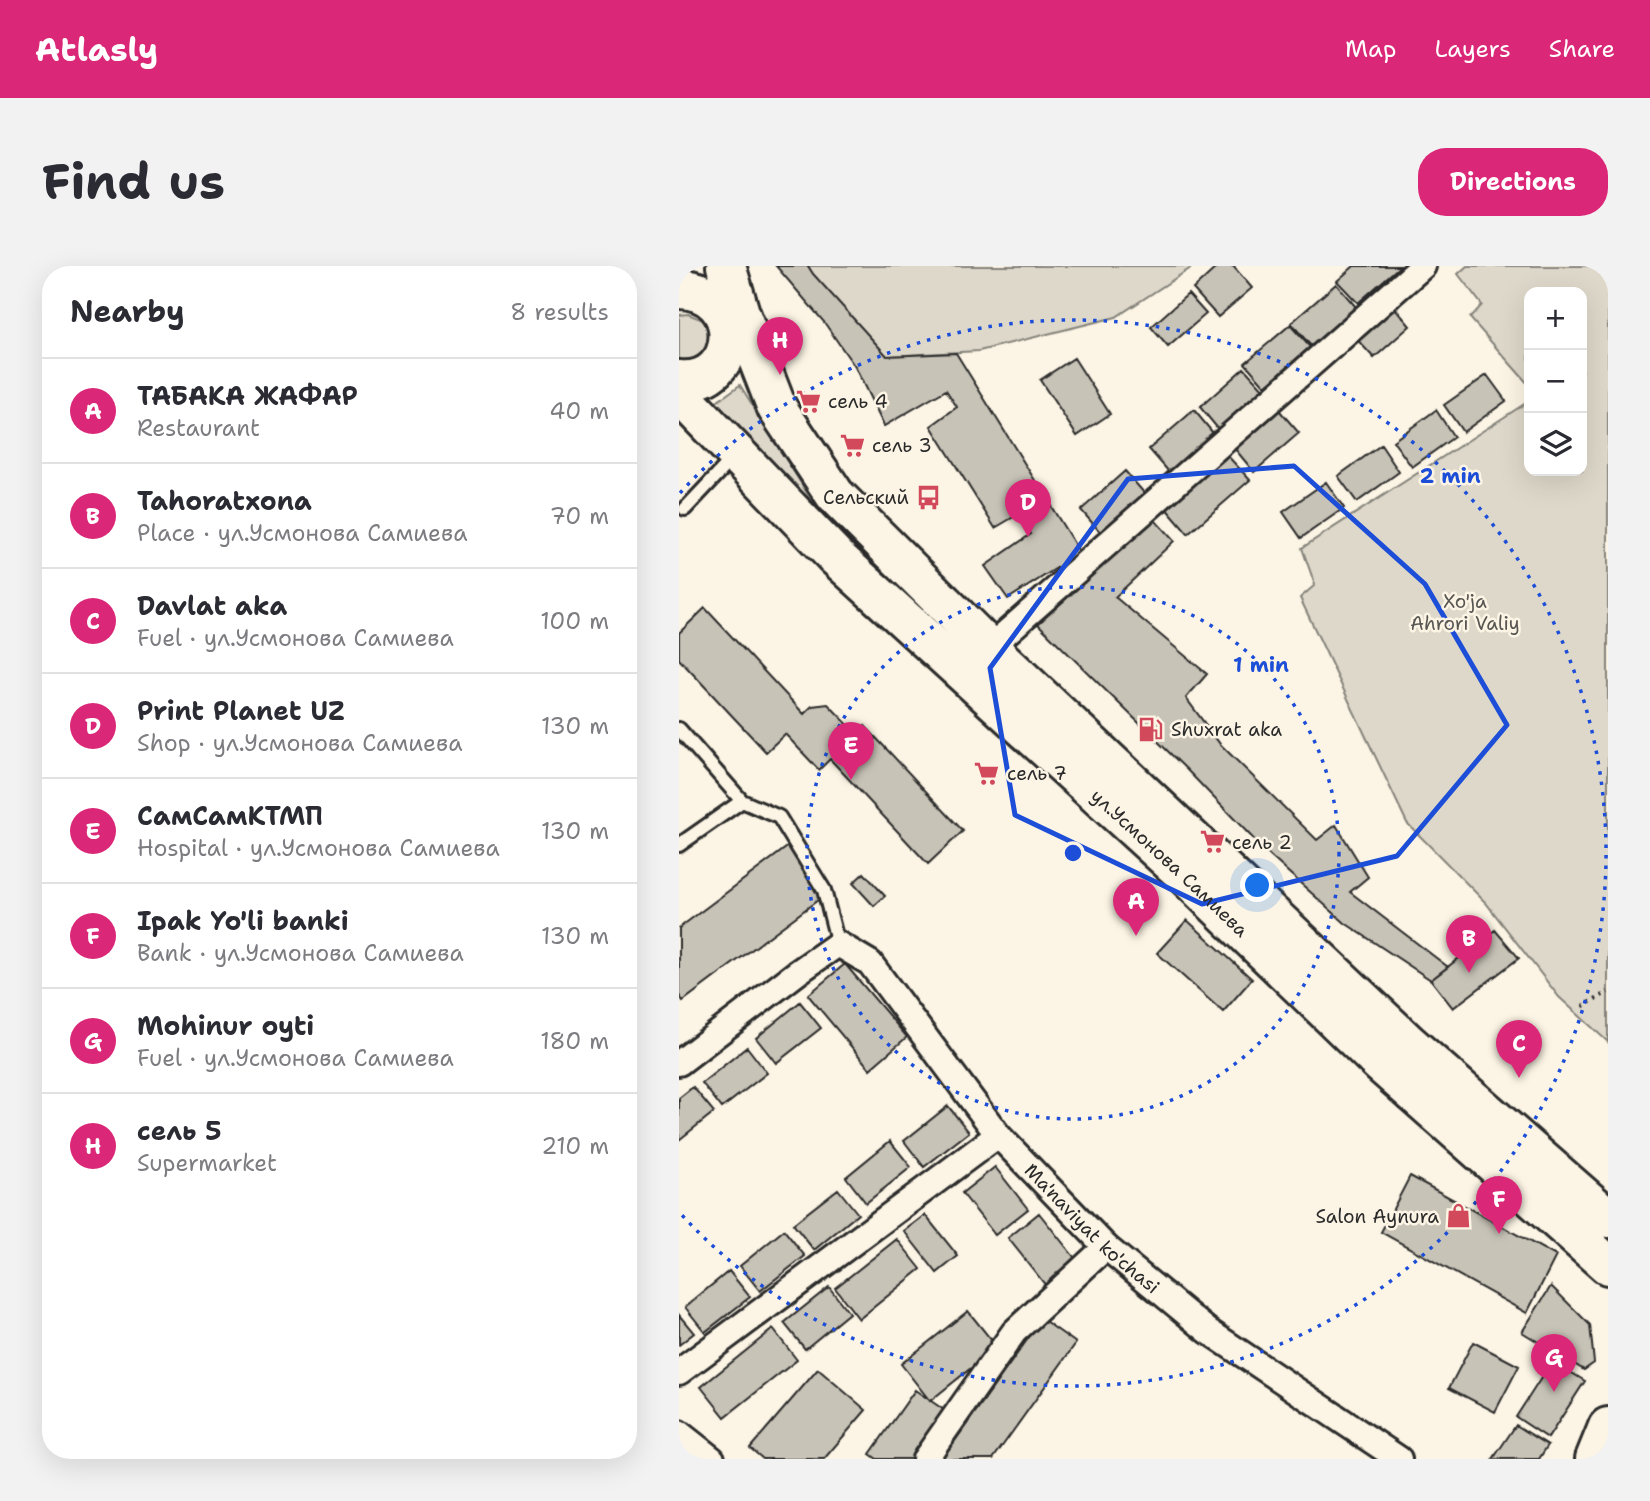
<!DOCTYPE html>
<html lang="en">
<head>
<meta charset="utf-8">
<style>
  :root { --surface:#fff; --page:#f2f2f3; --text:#2b2b33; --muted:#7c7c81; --line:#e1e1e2; --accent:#db2777 }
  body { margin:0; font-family:"Shantell Sans",sans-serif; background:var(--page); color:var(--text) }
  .controls { position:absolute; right:21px; top:21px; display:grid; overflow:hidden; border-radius:14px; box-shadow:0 7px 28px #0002 }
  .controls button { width:63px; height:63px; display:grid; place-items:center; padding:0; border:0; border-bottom:2px solid var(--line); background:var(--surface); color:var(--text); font:35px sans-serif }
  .you { position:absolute; left:579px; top:620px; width:24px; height:24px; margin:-18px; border:5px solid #fff; border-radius:50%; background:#1a73e8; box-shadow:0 0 0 10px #1a73e833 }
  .badge { display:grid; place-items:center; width:46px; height:46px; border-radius:50%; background:var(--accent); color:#fff; font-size:23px; font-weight:700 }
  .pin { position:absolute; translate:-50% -58px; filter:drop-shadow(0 2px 4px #0008) }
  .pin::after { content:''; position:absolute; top:37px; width:24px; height:21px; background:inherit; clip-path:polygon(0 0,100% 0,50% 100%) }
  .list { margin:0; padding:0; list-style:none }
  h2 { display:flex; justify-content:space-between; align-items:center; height:91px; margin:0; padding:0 28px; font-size:30px }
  h2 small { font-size:23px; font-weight:400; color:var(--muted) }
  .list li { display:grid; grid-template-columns:46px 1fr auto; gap:21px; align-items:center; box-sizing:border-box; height:105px; padding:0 28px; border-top:2px solid var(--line) }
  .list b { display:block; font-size:26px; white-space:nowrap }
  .list p { margin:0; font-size:23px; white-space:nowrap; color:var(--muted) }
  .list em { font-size:23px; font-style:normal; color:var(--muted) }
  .icon { flex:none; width:38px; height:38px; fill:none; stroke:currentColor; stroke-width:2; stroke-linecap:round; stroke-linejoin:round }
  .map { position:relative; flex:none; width:929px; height:1193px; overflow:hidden; border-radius:28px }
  header { display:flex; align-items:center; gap:42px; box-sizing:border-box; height:98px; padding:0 35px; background:var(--accent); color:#fff }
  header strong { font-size:33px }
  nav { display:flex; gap:38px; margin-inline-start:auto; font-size:24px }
  .intro { display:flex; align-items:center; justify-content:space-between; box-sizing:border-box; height:168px; padding:0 42px }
  h1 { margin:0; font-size:49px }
  .button { padding:18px 32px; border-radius:28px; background:var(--accent); color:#fff; font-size:24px; font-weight:700 }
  main { display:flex; gap:42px; padding:0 42px }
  aside { flex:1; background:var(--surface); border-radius:28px; box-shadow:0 7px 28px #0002 }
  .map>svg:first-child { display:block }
  .green { fill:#ded8ca; stroke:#84827a; stroke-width:2 }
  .building { fill:#c8c3b7; stroke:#2b2b2b; stroke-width:2 }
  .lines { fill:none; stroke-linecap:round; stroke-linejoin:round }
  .lane-casing { stroke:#2b2b2b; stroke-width:18 }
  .street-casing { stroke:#2b2b2b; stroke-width:30 }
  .primary-casing { stroke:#2b2b2b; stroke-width:44 }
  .path { stroke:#2b2b2b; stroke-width:4.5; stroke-dasharray:2 5; stroke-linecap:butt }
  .lane { stroke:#fcf5e5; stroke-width:12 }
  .street { stroke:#fcf5e5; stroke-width:24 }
  .primary { stroke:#fcf5e5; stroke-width:38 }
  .marked { fill:none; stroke:#1d4ed8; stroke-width:5; stroke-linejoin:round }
  .ring { fill:none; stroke:#1d4ed8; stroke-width:3.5; stroke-dasharray:3.5 7 }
  .labels { text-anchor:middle; stroke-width:5; stroke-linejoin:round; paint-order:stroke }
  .poi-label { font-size:19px; fill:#2b2b2b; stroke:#fcf5e5; text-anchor:start }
  .park-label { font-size:19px; fill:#585653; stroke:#fcf5e5 }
  .street-label { font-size:19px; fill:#2b2b2b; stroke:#fcf5e5 }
  .centre { fill:#1d4ed8; stroke:#fcf5e5; stroke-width:3.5 }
  .ring-label { font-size:21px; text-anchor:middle; font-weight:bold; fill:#1d4ed8; stroke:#fcf5e5; stroke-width:5; stroke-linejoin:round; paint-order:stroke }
</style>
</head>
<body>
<header>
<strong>Atlasly</strong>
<nav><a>Map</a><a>Layers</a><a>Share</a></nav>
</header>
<div class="intro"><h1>Find us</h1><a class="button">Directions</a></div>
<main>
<aside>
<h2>Nearby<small>8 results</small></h2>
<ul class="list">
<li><span class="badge">A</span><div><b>ТАБАКА ЖАФАР</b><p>Restaurant</p></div><em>40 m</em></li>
<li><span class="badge">B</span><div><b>Tahoratxona</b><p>Place · ул.Усмонова Самиева</p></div><em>70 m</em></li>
<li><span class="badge">C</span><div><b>Davlat aka</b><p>Fuel · ул.Усмонова Самиева</p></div><em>100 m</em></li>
<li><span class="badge">D</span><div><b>Print Planet UZ</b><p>Shop · ул.Усмонова Самиева</p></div><em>130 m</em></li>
<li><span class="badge">E</span><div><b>СамСамКТМП</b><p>Hospital · ул.Усмонова Самиева</p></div><em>130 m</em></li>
<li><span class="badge">F</span><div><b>Ipak Yo'li banki</b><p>Bank · ул.Усмонова Самиева</p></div><em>130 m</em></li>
<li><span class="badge">G</span><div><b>Mohinur oyti</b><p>Fuel · ул.Усмонова Самиева</p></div><em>180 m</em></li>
<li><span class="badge">H</span><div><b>сель 5</b><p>Supermarket</p></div><em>210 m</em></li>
</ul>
</aside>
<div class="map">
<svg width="929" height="1193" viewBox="0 0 929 1193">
  <rect width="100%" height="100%" fill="#fcf5e5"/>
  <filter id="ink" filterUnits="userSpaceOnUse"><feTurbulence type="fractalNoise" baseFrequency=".0143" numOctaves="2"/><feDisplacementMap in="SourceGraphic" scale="14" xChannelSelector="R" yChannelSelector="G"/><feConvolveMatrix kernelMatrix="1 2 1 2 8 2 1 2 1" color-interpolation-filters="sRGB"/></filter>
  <g filter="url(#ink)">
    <path class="green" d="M 129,0 L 515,0 L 437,51 L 300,85 L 208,90 L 134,8 Z
      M 788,0 L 929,0 L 929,776 L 880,731 L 807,637 L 728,557 L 621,332 L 636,319 L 623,282 L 850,135 L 850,205 L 903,205 L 903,26 L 850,26 L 850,119 L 791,52 L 803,39 L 779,8 Z
      M 9,48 L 24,54 L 32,68 L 25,91 L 0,97 L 0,49 Z
      M 61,119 L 136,240 L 68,169 L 32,140 Z"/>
    <path class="building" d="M 97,0 L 129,0 L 134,8 L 208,90 L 277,87 L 401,287 L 329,333 L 306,300 L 352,268 L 338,249 L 316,262 L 252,160 L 278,141 L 267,124 L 205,160 L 176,101 L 145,56 Z
      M 539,0 L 554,0 L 573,22 L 539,51 L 514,23 Z
      M 675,0 L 721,0 L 679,37 L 658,15 Z
      M 657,18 L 677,41 L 632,80 L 612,57 Z
      M 509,28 L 527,48 L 489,81 L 472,61 Z
      M 711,36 L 731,60 L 695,92 L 674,69 Z
      M 611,59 L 631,81 L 586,120 L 566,97 Z
      M 395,92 L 431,148 L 398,170 L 361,114 Z
      M 565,102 L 585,124 L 540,164 L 521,141 Z
      M 808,109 L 827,135 L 784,166 L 765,139 Z
      M 515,144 L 534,167 L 490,206 L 470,183 Z
      M 600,144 L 620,167 L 575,206 L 556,183 Z
      M 757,144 L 775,171 L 733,201 L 714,175 Z
      M 702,179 L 720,206 L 678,236 L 659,210 Z
      M 546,187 L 571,214 L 509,268 L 485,240 Z
      M 446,205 L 466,228 L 422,267 L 402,244 Z
      M 647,216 L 665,242 L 622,272 L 604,246 Z
      M 475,253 L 495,275 L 436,331 L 528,408 L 507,432 L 541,478 L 638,574 L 657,559 L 689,611 L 671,626 L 769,701 L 752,714 L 666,657 L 591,590 L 508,504 L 359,358 Z
      M 26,342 L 125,448 L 133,440 L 149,438 L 178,468 L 186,460 L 284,565 L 249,598 L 151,493 L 140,504 L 106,468 L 87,486 L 0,393 L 0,367 Z
      M 115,576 L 151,625 L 4,735 L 0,729 L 0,662 Z
      M 185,607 L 206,630 L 195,640 L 174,617 Z
      M 508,654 L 573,713 L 544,746 L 478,687 Z
      M 816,664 L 840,692 L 774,742 L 752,714 Z
      M 166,698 L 228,771 L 191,803 L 129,729 Z
      M 121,736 L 142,762 L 97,797 L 77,772 Z
      M 68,781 L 88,807 L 43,842 L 23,817 Z
      M 14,821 L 35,846 L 0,874 L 0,832 Z
      M 269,840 L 290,866 L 245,901 L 225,875 Z
      M 211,875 L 232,901 L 187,937 L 167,911 Z
      M 316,901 L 349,943 L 316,969 L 283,927 Z
      M 731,910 L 877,990 L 848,1047 L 702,966 Z
      M 159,923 L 179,948 L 135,984 L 114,958 Z
      M 360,947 L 399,996 L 368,1021 L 329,972 Z
      M 246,949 L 279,990 L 258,1007 L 225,965 Z
      M 105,964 L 126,990 L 81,1025 L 61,1000 Z
      M 218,973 L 242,1003 L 180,1053 L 156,1022 Z
      M 50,1005 L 71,1031 L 26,1066 L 6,1041 Z
      M 872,1020 L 911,1059 L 915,1097 L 905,1104 L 843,1066 Z
      M 150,1021 L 170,1047 L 126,1083 L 105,1057 Z
      M 289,1045 L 318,1081 L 251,1135 L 222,1098 Z
      M 0,1049 L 15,1067 L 0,1079 Z
      M 363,1053 L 397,1077 L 314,1193 L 263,1193 Z
      M 94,1063 L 118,1094 L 46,1151 L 22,1121 Z
      M 794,1076 L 840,1100 L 816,1146 L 770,1122 Z
      M 873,1095 L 906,1115 L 869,1172 L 837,1151 Z
      M 139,1103 L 187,1144 L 145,1193 L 84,1193 L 71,1182 Z
      M 236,1124 L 268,1146 L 235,1193 L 198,1193 L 191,1188 Z
      M 837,1159 L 869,1179 L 860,1193 L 814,1193 Z"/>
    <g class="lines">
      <defs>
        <path id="lane" d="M 6,243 L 56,190
          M 0,463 L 63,535 L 100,551 L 145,624 L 159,678
          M 0,579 L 63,535"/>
        <g id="street">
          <path d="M 310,382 L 744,0"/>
          <path id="s1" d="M 0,797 L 119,706 L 159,678 L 191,697 L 319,869 L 427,981 L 529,1065 L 720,1193"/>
          <path d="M 0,1106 L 319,869"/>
          <path d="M 0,1167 L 33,1193"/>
          <path d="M 246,1193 L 335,1066 L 427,981"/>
        </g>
        <g id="primary">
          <path d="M 47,0 L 61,47 L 98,142 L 156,229 L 310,382 L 729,777 L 929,952"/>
          <path d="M 0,23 C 69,24 63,120 0,114"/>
          <path id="s2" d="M 0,128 L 157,291 L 506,609 L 702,798 L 929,999"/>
          <path d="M 916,1193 L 929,1161"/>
        </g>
      </defs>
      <use href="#lane" class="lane-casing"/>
      <use href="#street" class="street-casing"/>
      <use href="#primary" class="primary-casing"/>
      <path class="path" d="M 904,740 L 929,726"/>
      <use href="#lane" class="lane"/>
      <use href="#street" class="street"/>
      <use href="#primary" class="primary"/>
    </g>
  </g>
  <path class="marked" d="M 615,200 L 746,318 L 828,459 L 718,590 L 523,638 L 336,549 L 311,402 L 449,213 Z"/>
  <g class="ring">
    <circle cx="394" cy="587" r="266"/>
    <path d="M1 227A533 533 0 1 1 1 947"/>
  </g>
  <defs>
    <symbol id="supermarket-bare" viewBox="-9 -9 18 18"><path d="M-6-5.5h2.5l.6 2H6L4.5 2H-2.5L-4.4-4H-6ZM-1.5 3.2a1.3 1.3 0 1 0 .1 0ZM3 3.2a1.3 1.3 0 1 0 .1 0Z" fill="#d1495b" stroke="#fcf5e5" stroke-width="2.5" paint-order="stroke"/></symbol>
    <symbol id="bus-bare" viewBox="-9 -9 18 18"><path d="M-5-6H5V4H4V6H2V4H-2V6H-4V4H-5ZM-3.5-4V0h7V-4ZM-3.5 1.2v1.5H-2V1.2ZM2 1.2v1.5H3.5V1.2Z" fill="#d1495b" stroke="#fcf5e5" stroke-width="2.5" paint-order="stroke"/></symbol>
    <symbol id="fuel-bare" viewBox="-9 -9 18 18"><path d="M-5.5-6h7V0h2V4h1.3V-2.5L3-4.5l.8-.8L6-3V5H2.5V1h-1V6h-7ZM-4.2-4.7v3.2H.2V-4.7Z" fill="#d1495b" stroke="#fcf5e5" stroke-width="2.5" paint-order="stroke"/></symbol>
    <symbol id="shop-bare" viewBox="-9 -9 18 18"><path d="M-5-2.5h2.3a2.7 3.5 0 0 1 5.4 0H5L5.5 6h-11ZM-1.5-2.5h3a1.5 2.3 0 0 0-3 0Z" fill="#d1495b" stroke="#fcf5e5" stroke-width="2.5" paint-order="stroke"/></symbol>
  </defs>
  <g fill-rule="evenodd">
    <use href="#supermarket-bare" x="112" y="118" width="35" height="35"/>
    <use href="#supermarket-bare" x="156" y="162" width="35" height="35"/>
    <use href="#bus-bare" x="232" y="214" width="35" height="35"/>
    <use href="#fuel-bare" x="454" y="446" width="35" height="35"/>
    <use href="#supermarket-bare" x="290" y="490" width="35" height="35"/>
    <use href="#supermarket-bare" x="516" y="558" width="35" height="35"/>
    <use href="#shop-bare" x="762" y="932" width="35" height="35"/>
  </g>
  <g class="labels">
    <g class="poi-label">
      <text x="149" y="142">сель 4</text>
      <text x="193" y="186">сель 3</text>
      <text x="230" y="238" text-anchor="end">Сельский</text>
      <text x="492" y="470">Shuxrat aka</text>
      <text x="328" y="514">сель 7</text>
      <text x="553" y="583">сель 2</text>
      <text x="760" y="957" text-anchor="end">Salon Aynura</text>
    </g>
    <g class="park-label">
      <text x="786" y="342">Xo'ja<tspan x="786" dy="22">Ahrori Valiy</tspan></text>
    </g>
    <g class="street-label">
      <text dy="7" stroke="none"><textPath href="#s2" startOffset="679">ул.Усмонова Самиева</textPath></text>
      <text dy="7" stroke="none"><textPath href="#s1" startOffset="583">Ma'naviyat ko'chasi</textPath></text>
    </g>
  </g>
  <circle cx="394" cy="587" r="10" class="centre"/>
  <g class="ring-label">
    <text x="771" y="217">2 min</text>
    <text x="582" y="406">1 min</text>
  </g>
</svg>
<div class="controls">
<button>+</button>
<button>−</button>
<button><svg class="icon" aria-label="layers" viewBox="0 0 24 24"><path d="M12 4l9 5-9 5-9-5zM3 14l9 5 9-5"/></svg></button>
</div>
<div class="you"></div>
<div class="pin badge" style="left:457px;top:670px">A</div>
<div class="pin badge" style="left:790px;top:707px">B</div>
<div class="pin badge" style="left:840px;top:812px">C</div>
<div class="pin badge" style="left:349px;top:271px">D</div>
<div class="pin badge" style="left:172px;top:514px">E</div>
<div class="pin badge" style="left:820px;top:968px">F</div>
<div class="pin badge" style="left:875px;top:1126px">G</div>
<div class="pin badge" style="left:101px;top:109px">H</div>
</div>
</main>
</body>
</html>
